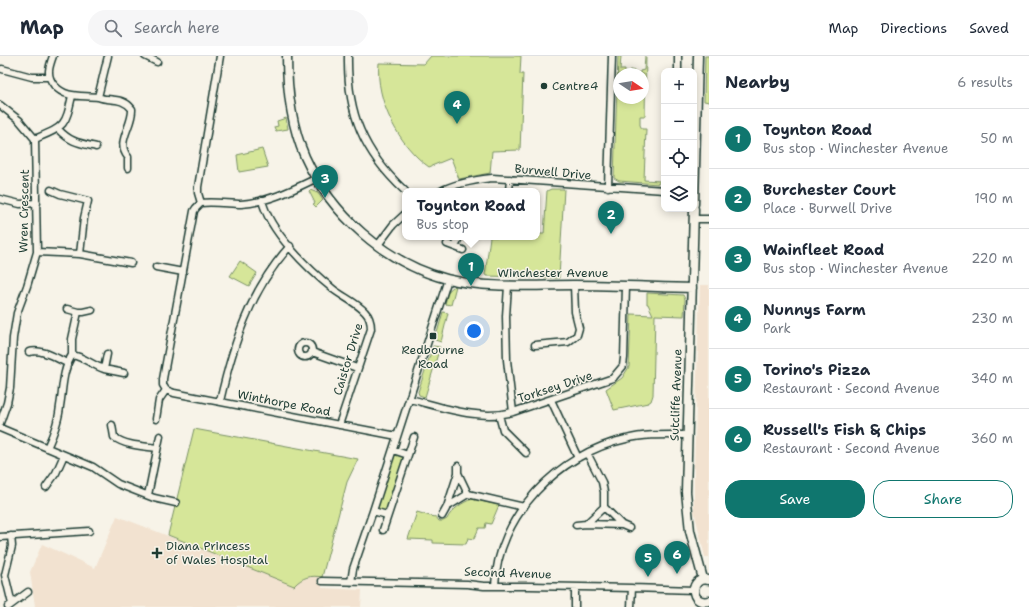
<!DOCTYPE html>
<html lang="en">
<head>
<meta charset="utf-8">
<style>
  :root { --surface:#fff; --page:#f6f6f7; --text:#1f2937; --muted:#747a83; --line:#e0e1e3; --accent:#0f766e }
  body { margin:0; font-family:"Shantell Sans",sans-serif; background:var(--page); color:var(--text) }
  .controls { position:absolute; right:12px; top:12px; display:grid; overflow:hidden; border-radius:8px; box-shadow:0 2px 10px #0003 }
  .controls button { width:36px; height:36px; display:grid; place-items:center; padding:0; border:0; border-bottom:1px solid var(--line); background:var(--surface); color:var(--text); font:20px sans-serif }
  .compass { position:absolute; left:613px; top:12px; width:36px; height:36px; border-radius:50%; background:var(--surface); box-shadow:0 2px 10px #0003; rotate:102deg }
  .you { position:absolute; left:474px; top:275px; width:14px; height:14px; margin:-10px; border:3px solid #fff; border-radius:50%; background:#1a73e8; box-shadow:0 0 0 6px #1a73e833 }
  .badge { display:grid; place-items:center; width:26px; height:26px; border-radius:50%; background:var(--accent); color:#fff; font-size:13px; font-weight:700 }
  .pin { position:absolute; translate:-50% -33px; filter:drop-shadow(0 1px 2px #0008) }
  .pin::after { content:''; position:absolute; top:21px; width:14px; height:12px; background:inherit; clip-path:polygon(0 0,100% 0,50% 100%) }
  .popup { position:absolute; left:402px; top:132px; width:138px; height:52px; box-sizing:border-box; display:grid; place-content:center; border-radius:8px; background:var(--surface); filter:drop-shadow(0 1px 3px #0005); font-size:13px; white-space:nowrap; color:var(--muted) }
  .popup b { font-size:15px; color:var(--text) }
  .popup::after { content:''; position:absolute; left:50%; top:100%; margin-left:-8px; border:8px solid transparent; border-top-color:var(--surface) }
  .list { margin:0; padding:0; list-style:none }
  h2 { display:flex; justify-content:space-between; align-items:center; height:52px; margin:0; padding:0 16px; font-size:17px }
  h2 small { font-size:13px; font-weight:400; color:var(--muted) }
  .list li { display:grid; grid-template-columns:26px 1fr auto; gap:12px; align-items:center; box-sizing:border-box; height:60px; padding:0 16px; border-top:1px solid var(--line) }
  .list b { display:block; font-size:15px; white-space:nowrap }
  .list p { margin:0; font-size:13px; white-space:nowrap; color:var(--muted) }
  .list em { font-size:13px; font-style:normal; color:var(--muted) }
  .actions { display:flex; gap:8px; padding:12px 16px }
  .actions a { flex:1; padding:9px 0; border:1px solid var(--accent); border-radius:16px; text-align:center; font-size:14px; color:var(--accent) }
  .actions .main { background:var(--accent); color:#fff }
  .icon { flex:none; width:22px; height:22px; fill:none; stroke:currentColor; stroke-width:2; stroke-linecap:round; stroke-linejoin:round }
  .map { position:relative; flex:none; width:709px; height:551px; overflow:hidden }
  header { display:flex; align-items:center; gap:24px; box-sizing:border-box; height:56px; padding:0 20px; background:var(--surface); border-bottom:1px solid var(--line) }
  header strong { font-size:19px }
  nav { display:flex; gap:22px; margin-inline-start:auto; font-size:14px }
  .search { width:280px; height:36px; background:var(--page); display:flex; align-items:center; gap:10px; box-sizing:border-box; padding:0 14px; border-radius:22px; color:var(--muted); font-size:15px }
  main { display:flex }
  aside { flex:1; background:var(--surface) }
  .map>svg:first-child { display:block }
  .built { fill:#f2e2d0 }
  .green { fill:#d6e699; stroke:#7a9266; fill-rule:evenodd }
  .lines { fill:none; stroke-linecap:round; stroke-linejoin:round }
  .minor-casing { stroke:#1f3d34; stroke-width:9 }
  .tertiary-casing { stroke:#1f3d34; stroke-width:11 }
  .minor { stroke:#f7f3e8; stroke-width:6 }
  .tertiary { stroke:#f7f3e8; stroke-width:8 }
  .poi-dot { fill:#1f3d34; stroke:#f7f3e8; stroke-width:1.5 }
  .labels { text-anchor:middle; stroke-width:3; stroke-linejoin:round; paint-order:stroke }
  .poi-label { font-size:12px; fill:#1f3d34; stroke:#f7f3e8; text-anchor:start }
  .street-label { font-size:12px; fill:#1f3d34; stroke:#f7f3e8 }
</style>
</head>
<body>
<header>
<strong>Map</strong>
<div class="search"><svg class="icon" aria-label="search" viewBox="0 0 24 24"><circle cx="10" cy="10" r="6"/><path d="M15 15l6 6"/></svg>Search here</div>
<nav><a>Map</a><a>Directions</a><a>Saved</a></nav>
</header>
<main>
<div class="map">
<svg width="709" height="551" viewBox="0 0 709 551">
  <rect width="100%" height="100%" fill="#f7f3e8"/>
  <filter id="ink" filterUnits="userSpaceOnUse"><feTurbulence type="fractalNoise" baseFrequency=".025" numOctaves="2"/><feDisplacementMap in="SourceGraphic" scale="8" xChannelSelector="R" yChannelSelector="G"/><feConvolveMatrix kernelMatrix="1 2 1 2 8 2 1 2 1" color-interpolation-filters="sRGB"/></filter>
  <g filter="url(#ink)">
    <path class="built" d="M 700,229 L 709,229 L 709,501 L 705,501 L 694,454 L 694,414 Z
      M 117,460 L 294,529 L 300,524 L 308,521 L 316,520 L 322,521 L 322,532 L 362,534 L 361,551 L 34,551 L 35,550 L 30,516 L 42,488 L 95,512 Z"/>
    <path class="green" d="M 431,0 L 521,0 L 520,18 L 523,18 L 520,94 L 492,95 L 490,117 L 459,123 L 451,102 L 429,111 C 399,90 375,44 379,7 L 424,8 Z
      M 618,0 L 621,0 L 620,14 L 625,14 L 625,16 L 630,17 L 630,14 L 635,15 L 635,16 L 640,17 L 640,15 L 644,14 L 645,0 L 646,0 L 645,60 L 640,60 L 640,69 L 642,73 L 646,73 L 644,124 L 660,125 L 658,128 L 619,125 L 614,122 ZM 619,18 L 643,18 L 643,42 L 619,42 Z
      M 705,0 L 709,0 L 709,46 L 704,45 Z
      M 286,62 L 288,73 L 276,75 L 274,71 L 278,70 L 277,65 Z
      M 262,93 L 268,111 L 239,116 L 237,99 Z
      M 551,133 L 564,133 L 559,222 L 487,220 L 485,219 L 490,181 L 537,181 L 537,178 L 544,178 L 547,135 Z
      M 310,134 L 318,137 L 323,144 L 316,151 L 313,148 L 315,147 L 309,135 Z
      M 240,205 L 257,217 L 249,230 L 230,220 Z
      M 456,230 L 451,249 L 445,248 C 447,241 447,232 456,230 Z
      M 647,237 L 683,239 L 685,243 L 684,260 L 655,259 L 653,339 L 651,345 L 648,347 L 614,354 L 606,333 L 622,322 L 629,311 L 631,258 L 653,259 L 648,248 L 647,248 Z
      M 443,256 L 448,257 L 441,286 L 435,284 Z
      M 433,290 L 440,291 L 425,341 L 419,339 L 418,336 Z
      M 194,373 L 358,403 L 347,426 L 322,521 C 311,519 302,521 294,530 L 168,479 Z
      M 397,398 L 403,400 L 403,406 L 387,452 L 385,454 L 381,454 L 378,452 L 378,448 L 394,400 Z
      M 472,443 L 499,449 L 491,468 L 486,467 L 485,472 L 479,472 L 474,483 L 468,482 L 466,488 L 433,487 L 433,484 L 408,483 L 417,456 L 430,460 L 436,461 L 439,465 L 443,465 L 447,463 C 451,454 463,446 472,443 Z"/>
    <g class="lines">
      <defs>
        <path id="minor" d="M 53,0 C 49,11 46,19 54,29 C 66,43 81,39 98,41 C 101,42 104,43 107,43 C 117,44 125,44 132,53 C 133,70 115,86 128,101 L 128,112
          M 145,0 L 157,6
          M 348,0 C 347,57 363,96 405,135
          M 2,13 L 32,21 L 49,21
          M 678,15 L 678,0
          M 98,41 L 108,0
          M 0,49 L 19,64 L 35,83 L 37,196 L 27,230 L 17,257 L 13,282 L 10,332 L 7,347 L 0,367
          M 58,73 C 70,86 79,87 96,91
          M 35,83 C 65,70 65,71 72,40
          M 608,131 L 612,0
          M 51,134 L 60,138 L 88,145 L 84,162 L 80,198
          M 441,135 C 456,127 475,124 492,122 L 664,134
          M 509,135 L 510,123
          M 0,143 L 20,148 L 37,147
          M 262,144 C 269,175 308,213 333,233 C 343,241 356,246 365,256 C 370,261 371,266 371,273 L 339,369
          M 201,147 C 212,145 230,148 241,148 C 269,146 292,134 317,122
          M 694,163 L 709,163
          M 447,188 L 463,194
          M 378,189 L 393,169 L 405,158
          M 455,191 L 459,181
          M 37,196 L 80,198 L 131,207
          M 156,211 L 183,216
          M 508,230 L 506,260 L 507,304 L 513,356
          M 67,253 L 78,256 L 72,283 L 72,299
          M 78,256 L 83,256 L 92,254
          M298 294a7 7 0 1 1 14 0a7 7 0 1 1-14 0Z
          M 535,289 L 568,286 L 577,279 L 579,272 L 575,256 L 574,229
          M 29,296 C 43,293 54,301 67,307
          M 312,296 L 357,312
          M 104,313 L 124,317
          M 166,334 L 174,337 L 397,380
          M 410,343 C 443,351 478,365 513,356 L 613,322 L 623,310 L 624,302 L 626,230
          M 551,344 L 578,402
          M 220,345 C 233,289 250,234 290,190
          M 499,359 L 503,374 L 526,397
          M 156,363 L 159,344 L 166,334 L 163,329 L 163,323 L 194,155 L 196,152 L 201,147 L 198,137 L 198,131 L 220,0
          M 112,369 L 114,381 C 126,390 143,390 157,392
          M 0,372 L 93,411 L 118,428 L 154,442 L 176,447
          M 47,392 C 53,379 59,365 60,350 C 63,333 62,315 72,299 C 84,301 92,309 104,313 L 107,298
          M 393,394 L 408,399
          M 587,397 L 602,426 L 604,436 L 604,451 L 622,469 L 629,472
          M 458,417 L 468,438
          M 46,431 L 56,417 L 64,399
          M 148,439 L 160,380
          M 447,451 L 458,417 L 458,410
          M 373,455 L 387,459
          M 442,460 L 447,451 L 468,438 L 524,451
          M 586,468 L 604,451
          M 576,469 L 586,468 L 622,469
          M 383,474 L 414,381
          M 11,480 L 12,490 L 5,519 L 12,548
          M 0,481 L 89,475
          M 322,525 L 467,528 L 484,530 L 530,530 L 632,532 L 694,534
          M 351,526 L 353,513 L 373,455 L 448,223
          M 495,530 C 497,460 559,397 626,383 C 646,378 666,379 687,379
          M 8,551 L 28,536
          M 575,551 L 575,531
          M 631,551 L 632,532"/>
        <path id="tertiary" d="M 287,0 C 287,34 291,69 305,101 C 331,158 385,207 447,223 C 489,233 531,229 574,229 C 613,229 652,231 692,232
          M 694,148 L 698,0
          M 694,153 L 686,436 L 690,475 L 703,523
          M 709,524 C 689,519 689,550 709,545"/>
      </defs>
      <use href="#minor" class="minor-casing"/>
      <use href="#tertiary" class="tertiary-casing"/>
      <use href="#minor" class="minor"/>
      <use href="#tertiary" class="tertiary"/>
    </g>
  </g>
  <g class="poi-dot">
    <circle cx="544" cy="30" r="4"/>
    <rect x="429" y="276" width="8" height="8" rx="2"/>
    <path d="M155 491h4v4h4v4h-4v4h-4v-4h-4v-4h4z"/>
  </g>
  <g class="labels">
    <g class="poi-label">
      <text x="552" y="34">Centre4</text>
      <text x="433" y="298" text-anchor="middle">Redbourne<tspan x="433" dy="14">Road</tspan></text>
      <text x="166" y="494">Diana Princess<tspan x="166" dy="14">of Wales Hospital</tspan></text>
    </g>
    <g class="street-label">
      <text transform="translate(553 116) rotate(5)" y="4">Burwell Drive</text>
      <text transform="translate(24 155) rotate(-89)" y="4">Wren Crescent</text>
      <text x="553" y="221">Winchester Avenue</text>
      <text transform="translate(348 303) rotate(-73)" y="4">Caistor Drive</text>
      <text transform="translate(555 331) rotate(-18)" y="4">Torksey Drive</text>
      <text transform="translate(676 339) rotate(-88)" y="4">Sutcliffe Avenue</text>
      <text transform="translate(284 347) rotate(11)" y="4">Winthorpe Road</text>
      <text transform="translate(508 517) rotate(2)" y="4">Second Avenue</text>
    </g>
  </g>
</svg>
<div class="controls">
<button>+</button>
<button>−</button>
<button><svg class="icon" aria-label="locate" viewBox="0 0 24 24"><circle cx="12" cy="12" r="6"/><path d="M12 2v4M12 18v4M2 12h4M18 12h4"/></svg></button>
<button><svg class="icon" aria-label="layers" viewBox="0 0 24 24"><path d="M12 4l9 5-9 5-9-5zM3 14l9 5 9-5"/></svg></button>
</div>
<svg class="compass" viewBox="-18 -18 36 36"><path d="M0-13l5 13h-10z" fill="#e53935"/><path d="M0 13l5-13h-10z" fill="#747a83"/></svg>
<div class="you"></div>
<div class="pin badge" style="left:471px;top:230px">1</div>
<div class="popup"><b>Toynton Road</b>Bus stop</div>
<div class="pin badge" style="left:611px;top:178px">2</div>
<div class="pin badge" style="left:325px;top:142px">3</div>
<div class="pin badge" style="left:457px;top:68px">4</div>
<div class="pin badge" style="left:648px;top:521px">5</div>
<div class="pin badge" style="left:677px;top:518px">6</div>
</div>
<aside>
<h2>Nearby<small>6 results</small></h2>
<ul class="list">
<li><span class="badge">1</span><div><b>Toynton Road</b><p>Bus stop · Winchester Avenue</p></div><em>50 m</em></li>
<li><span class="badge">2</span><div><b>Burchester Court</b><p>Place · Burwell Drive</p></div><em>190 m</em></li>
<li><span class="badge">3</span><div><b>Wainfleet Road</b><p>Bus stop · Winchester Avenue</p></div><em>220 m</em></li>
<li><span class="badge">4</span><div><b>Nunnys Farm</b><p>Park</p></div><em>230 m</em></li>
<li><span class="badge">5</span><div><b>Torino's Pizza</b><p>Restaurant · Second Avenue</p></div><em>340 m</em></li>
<li><span class="badge">6</span><div><b>Russell's Fish &amp; Chips</b><p>Restaurant · Second Avenue</p></div><em>360 m</em></li>
</ul>
<div class="actions"><a class="main">Save</a><a>Share</a></div>
</aside>
</main>
</body>
</html>
